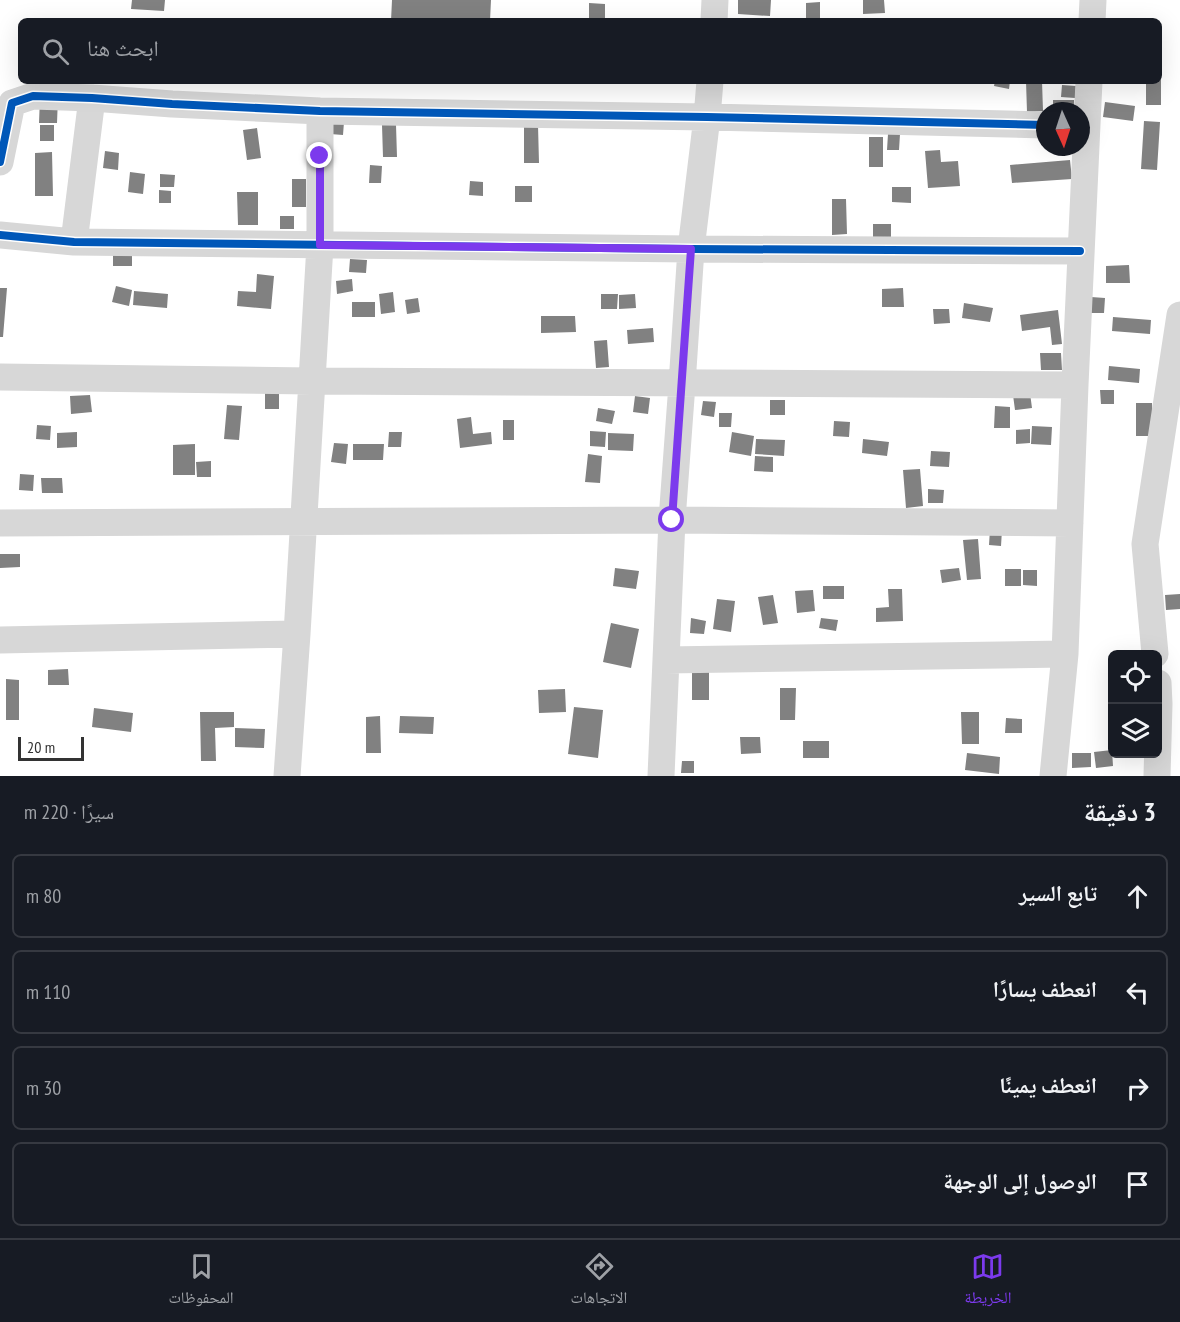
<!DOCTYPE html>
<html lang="ar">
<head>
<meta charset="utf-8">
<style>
  :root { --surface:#171b24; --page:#242831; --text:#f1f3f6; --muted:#9ea1a6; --line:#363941; --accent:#7c3aed }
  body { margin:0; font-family:"PT Sans Narrow","Noto Naskh Arabic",sans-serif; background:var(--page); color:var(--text); direction:rtl }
  .controls { position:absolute; right:18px; bottom:18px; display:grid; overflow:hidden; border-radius:9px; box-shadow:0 6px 24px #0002 }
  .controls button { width:54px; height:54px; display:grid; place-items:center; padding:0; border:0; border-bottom:2px solid var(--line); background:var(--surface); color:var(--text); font:30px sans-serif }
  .compass { position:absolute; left:1036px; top:102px; width:54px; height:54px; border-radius:50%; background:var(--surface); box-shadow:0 6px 24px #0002; rotate:177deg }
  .scale { position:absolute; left:18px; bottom:15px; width:66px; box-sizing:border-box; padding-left:6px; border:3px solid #333; border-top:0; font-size:16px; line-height:21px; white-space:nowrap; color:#333; -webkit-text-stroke:4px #fff; paint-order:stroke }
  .stop { position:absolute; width:18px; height:18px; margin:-14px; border:4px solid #7c3aed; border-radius:50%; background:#fff }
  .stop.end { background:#7c3aed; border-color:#fff; box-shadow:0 2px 6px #0008 }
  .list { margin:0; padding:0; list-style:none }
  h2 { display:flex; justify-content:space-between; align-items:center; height:78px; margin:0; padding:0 24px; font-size:26px }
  h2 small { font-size:20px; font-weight:400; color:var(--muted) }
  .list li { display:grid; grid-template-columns:39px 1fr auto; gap:18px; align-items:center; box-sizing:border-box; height:84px; margin:0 12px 12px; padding:0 12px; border:2px solid var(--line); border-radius:9px }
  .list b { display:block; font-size:22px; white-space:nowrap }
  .list em { font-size:20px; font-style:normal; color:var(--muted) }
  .icon { flex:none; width:33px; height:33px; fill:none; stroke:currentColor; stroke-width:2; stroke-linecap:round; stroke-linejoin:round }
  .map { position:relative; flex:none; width:1180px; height:776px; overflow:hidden; direction:ltr }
  .search { position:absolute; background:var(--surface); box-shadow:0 6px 24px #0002; left:18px; right:18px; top:18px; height:66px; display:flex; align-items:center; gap:15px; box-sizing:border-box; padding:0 21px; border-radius:9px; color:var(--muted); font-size:22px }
  .sheet { height:462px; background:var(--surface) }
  nav { display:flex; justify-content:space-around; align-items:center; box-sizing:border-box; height:84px; border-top:2px solid var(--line); background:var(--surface); font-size:16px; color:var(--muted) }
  nav a { display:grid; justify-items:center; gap:3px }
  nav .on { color:var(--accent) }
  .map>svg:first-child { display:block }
  .building { fill:#818181 }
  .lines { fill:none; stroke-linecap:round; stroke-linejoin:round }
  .minor { stroke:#d7d7d7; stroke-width:27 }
  .cycleway-casing { stroke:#fff; stroke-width:11 }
  .cycleway { stroke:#0057b8; stroke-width:8 }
  .route { stroke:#7c3aed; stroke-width:8 }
</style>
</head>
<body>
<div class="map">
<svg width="1180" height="776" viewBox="0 0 1180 776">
  <rect width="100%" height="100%" fill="#fff"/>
  <path class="building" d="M 132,0 L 165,0 L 164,11 L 131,9 Z
    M 392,0 L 491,0 L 490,21 L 391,21 Z
    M 738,0 L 771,0 L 770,16 L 738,14 Z
    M 863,0 L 884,0 L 885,13 L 863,14 Z
    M 820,2 L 820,21 L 806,21 L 806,3 Z
    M 589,3 L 605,4 L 605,21 L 589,21 Z
    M 1159,74 L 1161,74 L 1161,105 L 1146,105 L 1146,81 L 1159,81 Z
    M 995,81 L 1010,81 L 1009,89 L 994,86 Z
    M 1026,81 L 1042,81 L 1043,111 L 1027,112 Z
    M 1062,85 L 1076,86 L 1075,98 L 1061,97 Z
    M 40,97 L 58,97 L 57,123 L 39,123 Z
    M 1053,100 L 1074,100 L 1074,111 L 1053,111 Z
    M 1105,102 L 1135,106 L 1133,121 L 1103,117 Z
    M 331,121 L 344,122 L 343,135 L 330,134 Z
    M 1144,121 L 1160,122 L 1157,170 L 1141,169 Z
    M 40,125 L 54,125 L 54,141 L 40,141 Z
    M 382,125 L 396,125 L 397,157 L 383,157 Z
    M 524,125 L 538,125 L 539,163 L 524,163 Z
    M 257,128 L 261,158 L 247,160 L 243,130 Z
    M 888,134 L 900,134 L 899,150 L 887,150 Z
    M 869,137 L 883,137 L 883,167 L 869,167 Z
    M 940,150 L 941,162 L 958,161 L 960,186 L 928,188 L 925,151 Z
    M 105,151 L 119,153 L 118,170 L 103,168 Z
    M 52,152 L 53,196 L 35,196 L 35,153 Z
    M 1070,160 L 1072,179 L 1012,183 L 1010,165 Z
    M 370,165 L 382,166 L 381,183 L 369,183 Z
    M 130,172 L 145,174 L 143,194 L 128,192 Z
    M 160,174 L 175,175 L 174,187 L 160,187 Z
    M 292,179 L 306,179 L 306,207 L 292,207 Z
    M 470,181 L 483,182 L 483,196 L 469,195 Z
    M 515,186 L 532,186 L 532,202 L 515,202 Z
    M 892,187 L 911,187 L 911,203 L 892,202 Z
    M 159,190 L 171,191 L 171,203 L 159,203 Z
    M 237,192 L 258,192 L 258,225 L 238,225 Z
    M 832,199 L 846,199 L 847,234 L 832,235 Z
    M 280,216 L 294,216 L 294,229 L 280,229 Z
    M 873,224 L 891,224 L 891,239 L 873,239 Z
    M 113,250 L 132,250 L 132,266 L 113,266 Z
    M 350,259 L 367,260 L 366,273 L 349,272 Z
    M 1129,265 L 1130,283 L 1106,283 L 1106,266 Z
    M 257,274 L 274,276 L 271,309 L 237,306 L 238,291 L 256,292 Z
    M 352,279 L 353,291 L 337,294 L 336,281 Z
    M 116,286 L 132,290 L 129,306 L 112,302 Z
    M 0,288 L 7,288 L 3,337 L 0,337 Z
    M 903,288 L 904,307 L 882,307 L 882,289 Z
    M 134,291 L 168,294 L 167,308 L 133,305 Z
    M 393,292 L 395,312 L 381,314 L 379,294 Z
    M 601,294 L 618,294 L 617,309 L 601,309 Z
    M 635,294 L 636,308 L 619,309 L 619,295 Z
    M 1091,297 L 1105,298 L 1104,313 L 1090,313 Z
    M 418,298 L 420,312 L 407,314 L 405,300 Z
    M 352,302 L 375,302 L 375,317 L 352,317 Z
    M 964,303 L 993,308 L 990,322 L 962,318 Z
    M 933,309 L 949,309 L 950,323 L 934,324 Z
    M 1058,310 L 1062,344 L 1052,345 L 1050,327 L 1022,331 L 1020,315 Z
    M 541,316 L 575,316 L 576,332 L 541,333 Z
    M 1113,317 L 1151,320 L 1150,334 L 1112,331 Z
    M 653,328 L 654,342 L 628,344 L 627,330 Z
    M 607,340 L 609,367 L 596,368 L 594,341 Z
    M 1040,353 L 1061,353 L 1062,370 L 1041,370 Z
    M 1109,366 L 1140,369 L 1139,383 L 1108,380 Z
    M 265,390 L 279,390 L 279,409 L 265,409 Z
    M 1100,390 L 1114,390 L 1114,404 L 1101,404 Z
    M 1030,393 L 1032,408 L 1015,410 L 1013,395 Z
    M 90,395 L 92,412 L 71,414 L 70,396 Z
    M 635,396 L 650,398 L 648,414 L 633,412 Z
    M 770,400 L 785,400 L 785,415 L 770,415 Z
    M 703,401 L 716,402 L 714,417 L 701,415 Z
    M 1136,403 L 1152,403 L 1153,436 L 1136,436 Z
    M 227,405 L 242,406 L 239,440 L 224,439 Z
    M 995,406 L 1010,407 L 1010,428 L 994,428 Z
    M 598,408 L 615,411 L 612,424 L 596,421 Z
    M 719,413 L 732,413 L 731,427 L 719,427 Z
    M 471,417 L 473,434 L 491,432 L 492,444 L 460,448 L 457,419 Z
    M 503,420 L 514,420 L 514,440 L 503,440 Z
    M 834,421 L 850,422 L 849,437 L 833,436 Z
    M 37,425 L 51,426 L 50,440 L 36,439 Z
    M 1032,426 L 1052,427 L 1051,445 L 1031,444 Z
    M 1030,429 L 1030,443 L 1016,444 L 1016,430 Z
    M 590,431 L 606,432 L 605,447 L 590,446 Z
    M 77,432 L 77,447 L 57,448 L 57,433 Z
    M 389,432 L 402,432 L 401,447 L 388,447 Z
    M 732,432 L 754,436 L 751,456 L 729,452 Z
    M 608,433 L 634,434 L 633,451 L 608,450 Z
    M 756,439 L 785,440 L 784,456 L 755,454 Z
    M 863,439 L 889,442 L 887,456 L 862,453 Z
    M 334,443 L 348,444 L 346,464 L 331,462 Z
    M 195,444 L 195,475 L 173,475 L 173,445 Z
    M 353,444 L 384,444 L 383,460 L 353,460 Z
    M 931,451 L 950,452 L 949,467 L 930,466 Z
    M 588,454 L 602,456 L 600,483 L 585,482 Z
    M 755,456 L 773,457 L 773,472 L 754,471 Z
    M 211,461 L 211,477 L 197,477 L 196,462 Z
    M 920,469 L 923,506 L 906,508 L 903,470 Z
    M 20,474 L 34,475 L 33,491 L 19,490 Z
    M 41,478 L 62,478 L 63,493 L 42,493 Z
    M 928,489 L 944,490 L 943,503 L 928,503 Z
    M 990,529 L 1002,530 L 1001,546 L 989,545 Z
    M 978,539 L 981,579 L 967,580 L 963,540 Z
    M 0,554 L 20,554 L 20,567 L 0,568 Z
    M 615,568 L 639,571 L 636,589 L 613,586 Z
    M 959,568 L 961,580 L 942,583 L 940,570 Z
    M 1005,569 L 1021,569 L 1021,586 L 1005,586 Z
    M 1023,570 L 1037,570 L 1037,586 L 1023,585 Z
    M 823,586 L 844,586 L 844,599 L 823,599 Z
    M 888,589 L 902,589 L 903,621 L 876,622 L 876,608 L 889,607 Z
    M 813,590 L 815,611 L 797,613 L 795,591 Z
    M 1180,594 L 1180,609 L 1166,610 L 1165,595 Z
    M 773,595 L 778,623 L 763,625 L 758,597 Z
    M 717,599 L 735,601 L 731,632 L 713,629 Z
    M 691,618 L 706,621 L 704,634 L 690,633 Z
    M 821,618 L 838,620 L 836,631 L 819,628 Z
    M 611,623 L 639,629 L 631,668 L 603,662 Z
    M 692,665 L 709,665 L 709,700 L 692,700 Z
    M 68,669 L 69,685 L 48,685 L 48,670 Z
    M 6,679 L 19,680 L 19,720 L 6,720 Z
    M 780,688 L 796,688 L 795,720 L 780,720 Z
    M 565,689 L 566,712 L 539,713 L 538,690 Z
    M 574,707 L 603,710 L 598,758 L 568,754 Z
    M 94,708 L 133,713 L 131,732 L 92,727 Z
    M 200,712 L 234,712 L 234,727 L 215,728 L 216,761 L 201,761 Z
    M 961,712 L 979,712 L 979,744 L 962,744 Z
    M 380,716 L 381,753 L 366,753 L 366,717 Z
    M 400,716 L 434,717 L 433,734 L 399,733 Z
    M 1006,718 L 1022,719 L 1022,733 L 1005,733 Z
    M 235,728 L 265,729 L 264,748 L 235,747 Z
    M 740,737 L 760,737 L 761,753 L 741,754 Z
    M 803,741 L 829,741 L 829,758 L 803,758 Z
    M 1112,750 L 1113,766 L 1096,768 L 1094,752 Z
    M 967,753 L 1000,757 L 999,774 L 965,770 Z
    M 1072,753 L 1091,753 L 1091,767 L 1072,768 Z
    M 682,761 L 694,761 L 694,773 L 681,773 Z"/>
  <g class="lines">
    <path class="minor" d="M 714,21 L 715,0
      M 1092,21 L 1093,0
      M 0,162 L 12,103 L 33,96 L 92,98 L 172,104 L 320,111 L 707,117 L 1045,125
      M 0,235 L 74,242 L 691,249 L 1080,251
      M 74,242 L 92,98
      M 0,377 L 312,381 L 1075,385
      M 0,523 L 672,520 L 1070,523
      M 0,640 L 297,634
      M 1155,654 L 1145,544 L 1180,315
      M 666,660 L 1065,654
      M 287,776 L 297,634 L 320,245 L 320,111
      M 661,776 L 672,520 L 682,384 L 691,249 L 707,117 L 710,81
      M 1053,776 L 1065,654 L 1075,385 L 1089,81
      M 1157,776 L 1159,704 L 1158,683"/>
    <defs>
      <path id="cycleway" d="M 0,162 L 12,103 L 33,96 L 92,98 L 172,104 L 320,111 L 707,117 L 1045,125
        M 0,235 L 74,242 L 691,249 L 1080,251"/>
    </defs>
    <use href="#cycleway" class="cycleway-casing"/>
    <use href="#cycleway" class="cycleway"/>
  </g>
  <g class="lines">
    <path class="route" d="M 320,156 L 320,245 L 691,249 L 672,520"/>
  </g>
</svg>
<div class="controls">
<button><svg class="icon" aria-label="locate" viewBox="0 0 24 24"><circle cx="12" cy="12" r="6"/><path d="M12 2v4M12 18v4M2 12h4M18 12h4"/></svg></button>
<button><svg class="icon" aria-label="layers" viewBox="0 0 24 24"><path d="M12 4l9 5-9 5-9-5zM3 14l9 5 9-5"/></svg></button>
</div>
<svg class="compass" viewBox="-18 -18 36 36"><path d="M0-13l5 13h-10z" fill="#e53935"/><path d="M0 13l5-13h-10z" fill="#9ea1a6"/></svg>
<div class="scale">20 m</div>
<div class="stop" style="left:672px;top:520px"></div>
<div class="stop end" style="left:320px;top:156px"></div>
<div class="search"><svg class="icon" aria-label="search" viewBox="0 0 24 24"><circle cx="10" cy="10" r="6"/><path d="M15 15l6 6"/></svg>ابحث هنا</div>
</div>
<section class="sheet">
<h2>3 دقيقة<small>سيرًا · 220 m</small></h2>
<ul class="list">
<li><svg class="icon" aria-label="ahead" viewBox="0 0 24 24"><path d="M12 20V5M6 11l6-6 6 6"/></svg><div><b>تابع السير</b></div><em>80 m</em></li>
<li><svg class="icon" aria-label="left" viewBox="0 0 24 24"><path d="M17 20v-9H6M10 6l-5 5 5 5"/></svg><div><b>انعطف يسارًا</b></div><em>110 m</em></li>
<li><svg class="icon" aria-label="right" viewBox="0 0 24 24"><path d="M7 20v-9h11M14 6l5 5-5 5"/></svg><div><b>انعطف يمينًا</b></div><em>30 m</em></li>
<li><svg class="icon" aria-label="arrive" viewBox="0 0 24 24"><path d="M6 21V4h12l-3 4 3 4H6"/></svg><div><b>الوصول إلى الوجهة</b></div></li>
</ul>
</section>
<nav>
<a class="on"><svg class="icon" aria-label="map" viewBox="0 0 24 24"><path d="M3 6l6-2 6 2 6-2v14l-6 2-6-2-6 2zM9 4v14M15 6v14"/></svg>الخريطة</a>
<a><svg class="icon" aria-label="directions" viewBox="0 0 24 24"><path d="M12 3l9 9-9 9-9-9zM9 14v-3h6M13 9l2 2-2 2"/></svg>الاتجاهات</a>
<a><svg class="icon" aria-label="saved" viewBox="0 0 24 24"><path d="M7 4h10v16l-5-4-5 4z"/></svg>المحفوظات</a>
</nav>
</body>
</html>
